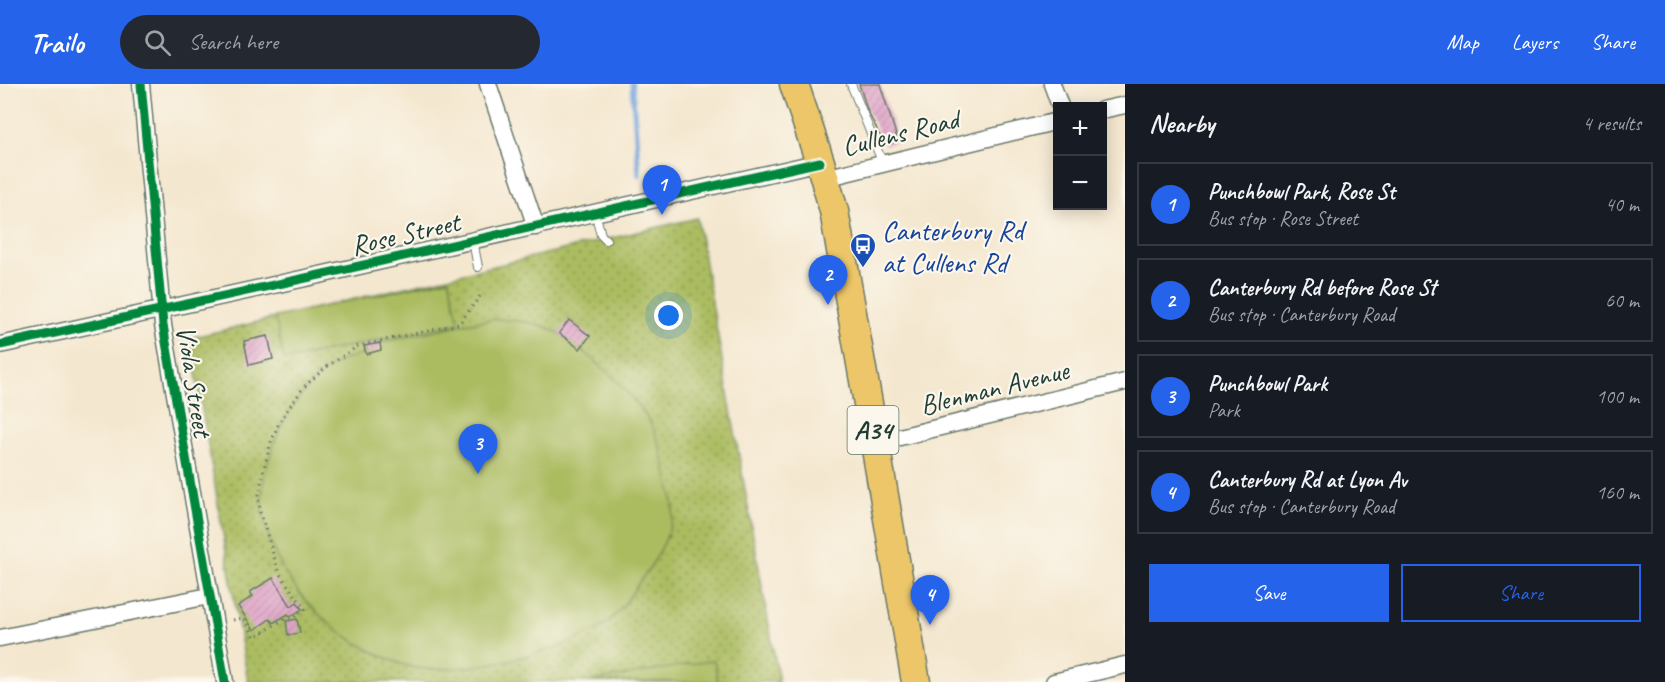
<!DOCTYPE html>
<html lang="en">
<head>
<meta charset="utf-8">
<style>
  :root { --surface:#171b24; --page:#242831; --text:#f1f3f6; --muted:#9ea1a6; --line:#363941; --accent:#2563eb }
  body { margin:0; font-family:Caveat,sans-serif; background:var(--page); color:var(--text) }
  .controls { position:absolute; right:18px; top:18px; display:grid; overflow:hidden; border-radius:0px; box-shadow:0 3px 15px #0003 }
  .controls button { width:54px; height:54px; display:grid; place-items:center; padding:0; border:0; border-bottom:2px solid var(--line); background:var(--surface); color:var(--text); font:30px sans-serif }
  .you { position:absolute; left:669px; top:232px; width:21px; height:21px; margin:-15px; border:4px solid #fff; border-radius:50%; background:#1a73e8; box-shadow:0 0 0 9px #1a73e833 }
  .badge { display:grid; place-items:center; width:39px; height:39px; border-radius:50%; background:var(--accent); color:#fff; font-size:20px; font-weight:700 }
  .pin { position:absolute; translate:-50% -50px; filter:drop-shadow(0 2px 3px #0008) }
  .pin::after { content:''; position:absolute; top:32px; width:21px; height:18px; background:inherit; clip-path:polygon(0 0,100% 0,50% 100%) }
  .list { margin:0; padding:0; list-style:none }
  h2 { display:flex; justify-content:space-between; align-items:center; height:78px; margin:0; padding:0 24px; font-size:26px }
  h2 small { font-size:20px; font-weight:400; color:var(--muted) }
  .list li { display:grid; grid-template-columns:39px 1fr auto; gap:18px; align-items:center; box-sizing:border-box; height:84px; margin:0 12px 12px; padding:0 12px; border:2px solid var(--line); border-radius:0px }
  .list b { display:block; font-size:22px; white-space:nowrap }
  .list p { margin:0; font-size:20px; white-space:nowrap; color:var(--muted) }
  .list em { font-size:20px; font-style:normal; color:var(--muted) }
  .actions { display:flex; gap:12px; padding:18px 24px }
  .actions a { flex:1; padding:14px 0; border:2px solid var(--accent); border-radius:0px; text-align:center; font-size:21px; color:var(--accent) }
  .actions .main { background:var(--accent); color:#fff }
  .icon { flex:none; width:33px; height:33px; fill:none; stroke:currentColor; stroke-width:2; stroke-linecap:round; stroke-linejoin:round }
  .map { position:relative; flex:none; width:1125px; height:598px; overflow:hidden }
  header { display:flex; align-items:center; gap:36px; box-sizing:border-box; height:84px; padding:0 30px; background:var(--accent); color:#fff }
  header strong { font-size:28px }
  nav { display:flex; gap:33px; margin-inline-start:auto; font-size:21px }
  .search { width:420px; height:54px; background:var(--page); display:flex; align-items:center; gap:15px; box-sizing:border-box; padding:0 21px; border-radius:33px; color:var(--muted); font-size:22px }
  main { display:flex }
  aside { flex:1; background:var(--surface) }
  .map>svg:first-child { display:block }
  .grass { fill:url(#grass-dots); stroke:#657c4a; stroke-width:1.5 }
  .pitch { fill:#abbc60; stroke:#657c4a; stroke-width:1.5 }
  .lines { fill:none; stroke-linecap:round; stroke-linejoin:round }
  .stream { stroke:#6da2da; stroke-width:5 }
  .building { fill:url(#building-hatch) }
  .lane-casing { stroke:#6a786a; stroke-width:10 }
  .street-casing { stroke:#6a786a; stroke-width:19 }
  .highway-casing { stroke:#6a786a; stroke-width:31 }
  .path { stroke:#6a786a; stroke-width:3; stroke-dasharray:1.5 4.5; stroke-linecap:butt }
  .lane { stroke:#fff; stroke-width:8 }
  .street { stroke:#fff; stroke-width:16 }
  .highway { stroke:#ecc669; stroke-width:28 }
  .cycleway-casing { stroke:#fbf7ec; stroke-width:13 }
  .cycleway { stroke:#00873e; stroke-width:9 }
  .labels { text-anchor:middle; stroke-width:4.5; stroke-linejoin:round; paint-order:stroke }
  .shield { fill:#fbf7ec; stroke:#61756b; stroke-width:1.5 }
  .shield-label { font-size:27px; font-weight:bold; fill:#1f3d34 }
  .street-label { font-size:28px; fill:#1f3d34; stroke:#fbf7ec }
  .transit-label { font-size:28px; fill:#164399; stroke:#fbf7ec; text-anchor:start }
</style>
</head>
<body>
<header>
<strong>Trailo</strong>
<div class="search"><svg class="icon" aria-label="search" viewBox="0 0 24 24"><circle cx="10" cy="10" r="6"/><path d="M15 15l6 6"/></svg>Search here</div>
<nav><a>Map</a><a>Layers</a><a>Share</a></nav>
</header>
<main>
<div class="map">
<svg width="1125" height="598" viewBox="0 0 1125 598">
  <defs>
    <pattern id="grass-dots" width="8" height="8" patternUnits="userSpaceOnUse" patternTransform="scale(1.5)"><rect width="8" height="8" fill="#abbc60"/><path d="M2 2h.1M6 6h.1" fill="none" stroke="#8b9a50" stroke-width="1.8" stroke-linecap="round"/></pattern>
    <pattern id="building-hatch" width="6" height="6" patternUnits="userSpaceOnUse" patternTransform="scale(1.5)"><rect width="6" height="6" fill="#e1a4c9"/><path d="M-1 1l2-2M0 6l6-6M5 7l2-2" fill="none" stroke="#b687a4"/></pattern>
  </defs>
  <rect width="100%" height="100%" fill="#fbf7ec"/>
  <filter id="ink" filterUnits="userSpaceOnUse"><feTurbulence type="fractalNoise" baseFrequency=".0167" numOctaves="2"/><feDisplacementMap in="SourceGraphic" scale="12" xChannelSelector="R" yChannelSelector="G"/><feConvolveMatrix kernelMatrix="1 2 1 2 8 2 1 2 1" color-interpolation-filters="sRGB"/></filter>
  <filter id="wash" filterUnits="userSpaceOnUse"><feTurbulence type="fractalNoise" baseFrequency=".008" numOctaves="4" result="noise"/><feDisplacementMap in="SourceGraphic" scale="24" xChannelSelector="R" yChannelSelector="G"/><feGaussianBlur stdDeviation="1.35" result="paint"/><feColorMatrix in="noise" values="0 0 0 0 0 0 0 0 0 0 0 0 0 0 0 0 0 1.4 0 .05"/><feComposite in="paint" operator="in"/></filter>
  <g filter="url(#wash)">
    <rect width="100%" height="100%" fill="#f4e7cf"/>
    <path class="grass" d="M 697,134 L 779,598 L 248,598 L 190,254 Z"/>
    <path class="pitch" d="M 449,195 L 459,239 L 284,276 L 275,233 Z
      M 493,235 C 512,236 530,237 548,244 C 578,256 637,313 652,342 C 663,365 667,393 673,418 C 675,446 657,474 641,496 C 630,512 619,530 604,541 C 566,568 461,591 416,584 C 399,581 385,573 370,566 C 317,539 272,489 263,428 C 260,407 265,385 272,366 C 283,331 307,295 339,278 C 348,274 356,272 365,270 L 364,262 L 465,240 Z
      M 714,576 L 718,598 L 588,598 Z"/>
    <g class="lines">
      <path class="stream" d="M 632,0 L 639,91"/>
    </g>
    <g id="blocks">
      <path class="building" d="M 859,0 L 880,0 L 898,57 L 885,61 L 868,28 Z
        M 569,236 L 590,252 L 580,265 L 559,249 Z
        M 268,252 L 273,275 L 249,281 L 244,257 Z
        M 380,259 L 381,266 L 366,270 L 364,262 Z
        M 273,494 L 291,522 L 297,518 L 302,525 L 290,533 L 288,530 L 273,539 L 270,535 L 254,546 L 238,522 L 253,512 L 250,508 Z
        M 297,535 L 300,549 L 288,551 L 286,537 Z"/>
    </g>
  </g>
  <g filter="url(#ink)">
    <use href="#blocks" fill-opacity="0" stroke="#6a786a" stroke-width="1.5"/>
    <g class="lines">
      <defs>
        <path id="lane" d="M 851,0 L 883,80
          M 595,128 L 601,151 L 606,156
          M 473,157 L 478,183"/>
        <path id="street" d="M 141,0 L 163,241 L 225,598
          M 488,0 L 536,143
          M 1052,0 L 1060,22
          M 1102,26 L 1125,21
          M 825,94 L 1058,37
          M 0,261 L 324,190 L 820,78
          M 875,359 L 1125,298
          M 0,554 L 209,512
          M 1054,598 L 1125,581"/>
        <path id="highway" d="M 794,0 L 820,78 L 834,127 L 875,359 L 916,598"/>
      </defs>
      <use href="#lane" class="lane-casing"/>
      <use href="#street" class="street-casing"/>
      <use href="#highway" class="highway-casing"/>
      <path class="path" d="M 233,536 L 243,534 L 255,553 L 286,534 L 293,534 L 305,525 L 279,489 L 260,428 L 259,410 L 263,388 L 271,358 L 279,339 L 290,322 L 304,303 L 325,284 L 358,262 L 459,240 L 481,211 L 483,212"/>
      <use href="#lane" class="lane"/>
      <use href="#street" class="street"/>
      <use href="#highway" class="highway"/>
      <defs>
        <path id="cycleway" d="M 141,0 L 163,241 L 225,598
          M 0,261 L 324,190 L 820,78"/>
      </defs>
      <use href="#cycleway" class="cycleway-casing"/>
      <use href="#cycleway" class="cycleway"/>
    </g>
  </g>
  <defs>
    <symbol id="bus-pin" viewBox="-11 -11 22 30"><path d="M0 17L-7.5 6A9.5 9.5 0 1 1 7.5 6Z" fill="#1a4fb4" stroke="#fbf7ec"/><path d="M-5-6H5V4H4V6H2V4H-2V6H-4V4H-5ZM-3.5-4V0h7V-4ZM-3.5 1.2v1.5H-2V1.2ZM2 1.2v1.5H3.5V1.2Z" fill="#fff"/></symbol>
  </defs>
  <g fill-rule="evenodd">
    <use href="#bus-pin" x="848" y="147" width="30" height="40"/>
  </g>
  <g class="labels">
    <rect class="shield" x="847.5" y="322" width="51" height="48" rx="4.5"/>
    <g class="shield-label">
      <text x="873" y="355">A34</text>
    </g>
    <g class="street-label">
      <text transform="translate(900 48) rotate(-14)" y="10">Cullens Road</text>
      <text transform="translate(405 149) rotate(-13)" y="10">Rose Street</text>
      <text transform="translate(195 297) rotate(81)" y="10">Viola Street</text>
      <text transform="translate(994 303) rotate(-14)" y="10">Blenman Avenue</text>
    </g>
    <g class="transit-label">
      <text x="882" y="156">Canterbury Rd<tspan x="882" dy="32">at Cullens Rd</tspan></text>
    </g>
  </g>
</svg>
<div class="controls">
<button>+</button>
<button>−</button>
</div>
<div class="you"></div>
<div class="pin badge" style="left:662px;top:131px">1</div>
<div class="pin badge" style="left:828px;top:221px">2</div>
<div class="pin badge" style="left:478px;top:390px">3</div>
<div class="pin badge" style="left:930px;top:541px">4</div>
</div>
<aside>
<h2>Nearby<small>4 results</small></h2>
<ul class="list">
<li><span class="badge">1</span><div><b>Punchbowl Park, Rose St</b><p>Bus stop · Rose Street</p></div><em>40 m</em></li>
<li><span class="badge">2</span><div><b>Canterbury Rd before Rose St</b><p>Bus stop · Canterbury Road</p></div><em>60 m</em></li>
<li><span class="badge">3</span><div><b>Punchbowl Park</b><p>Park</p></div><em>100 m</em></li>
<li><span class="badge">4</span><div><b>Canterbury Rd at Lyon Av</b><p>Bus stop · Canterbury Road</p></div><em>160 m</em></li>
</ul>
<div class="actions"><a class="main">Save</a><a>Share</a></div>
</aside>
</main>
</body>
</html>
